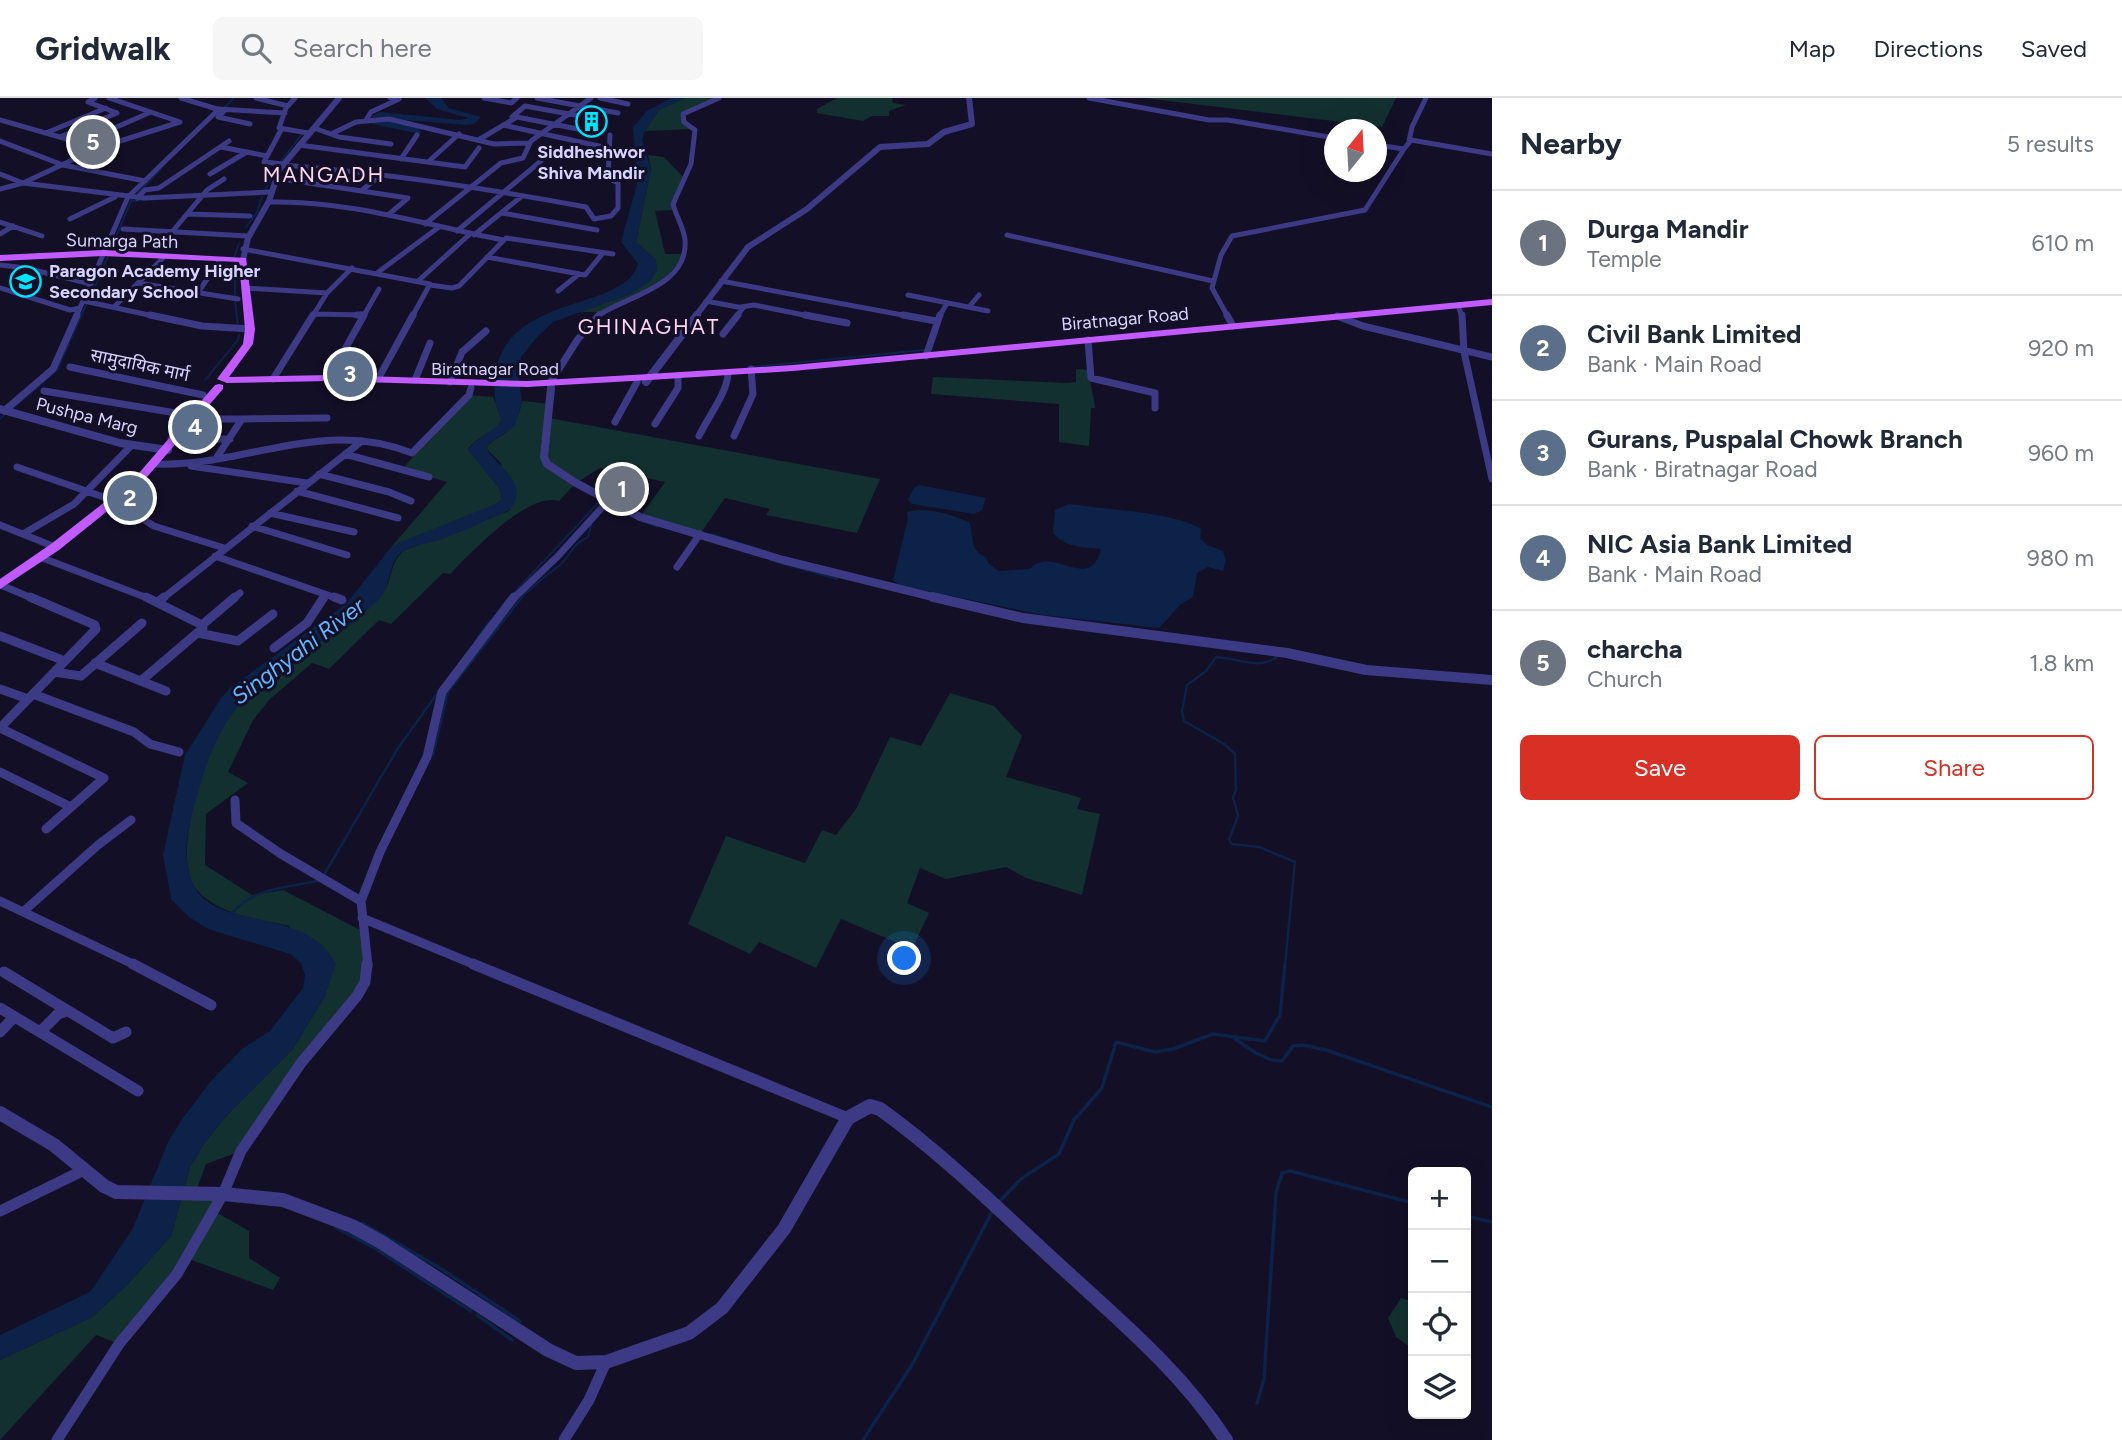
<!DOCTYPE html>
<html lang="en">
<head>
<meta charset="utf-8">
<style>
  :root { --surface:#fff; --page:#f6f6f7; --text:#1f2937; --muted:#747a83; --line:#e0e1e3; --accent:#d93025 }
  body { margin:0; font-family:Figtree,"Noto Sans Devanagari",sans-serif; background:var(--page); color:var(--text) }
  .controls { position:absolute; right:21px; bottom:21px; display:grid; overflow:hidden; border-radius:10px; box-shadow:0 7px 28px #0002 }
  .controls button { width:63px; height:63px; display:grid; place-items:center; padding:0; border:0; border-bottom:2px solid var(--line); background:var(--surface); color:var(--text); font:35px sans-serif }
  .compass { position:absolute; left:1324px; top:21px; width:63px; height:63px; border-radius:50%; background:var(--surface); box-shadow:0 7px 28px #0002; rotate:18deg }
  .you { position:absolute; left:905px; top:861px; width:24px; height:24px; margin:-18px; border:5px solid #fff; border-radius:50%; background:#1a73e8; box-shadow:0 0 0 10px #1a73e833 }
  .badge { display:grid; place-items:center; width:46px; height:46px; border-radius:50%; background:var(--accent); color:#fff; font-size:23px; font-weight:700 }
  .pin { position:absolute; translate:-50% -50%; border:4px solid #fff; box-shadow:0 2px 7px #0006 }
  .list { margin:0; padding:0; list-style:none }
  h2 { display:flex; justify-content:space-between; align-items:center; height:91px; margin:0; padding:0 28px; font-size:30px }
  h2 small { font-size:23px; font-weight:400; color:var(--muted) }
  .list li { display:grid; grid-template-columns:46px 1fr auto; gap:21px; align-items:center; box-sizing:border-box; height:105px; padding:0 28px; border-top:2px solid var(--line) }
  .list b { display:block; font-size:26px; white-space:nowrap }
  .list p { margin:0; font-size:23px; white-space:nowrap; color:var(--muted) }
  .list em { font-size:23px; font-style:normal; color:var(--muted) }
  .actions { display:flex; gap:14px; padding:21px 28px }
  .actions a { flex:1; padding:16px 0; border:2px solid var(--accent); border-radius:10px; text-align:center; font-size:24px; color:var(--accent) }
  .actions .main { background:var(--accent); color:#fff }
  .icon { flex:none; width:38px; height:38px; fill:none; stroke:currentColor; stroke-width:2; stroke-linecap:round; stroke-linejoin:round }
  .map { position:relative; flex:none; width:1492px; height:1342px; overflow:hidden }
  header { display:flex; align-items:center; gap:42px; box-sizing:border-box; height:98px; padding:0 35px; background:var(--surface); border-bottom:2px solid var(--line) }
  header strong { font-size:33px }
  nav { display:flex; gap:38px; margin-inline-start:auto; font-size:24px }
  .search { width:490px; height:63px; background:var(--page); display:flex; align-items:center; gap:18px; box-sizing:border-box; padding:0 24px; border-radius:10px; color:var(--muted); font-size:26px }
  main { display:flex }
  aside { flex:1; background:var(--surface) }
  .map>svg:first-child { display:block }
  .green { fill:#12302f }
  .water { fill:#0c2248 }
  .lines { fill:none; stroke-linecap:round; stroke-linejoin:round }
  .stream-far2 { stroke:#0c2248; stroke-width:2 }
  .stream-far1 { stroke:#0c2248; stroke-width:2.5 }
  .stream { stroke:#0c2248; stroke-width:3.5 }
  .minor-far3 { stroke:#3d3a85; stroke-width:5 }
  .minor-far2 { stroke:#3d3a85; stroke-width:7 }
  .minor-far1 { stroke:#3d3a85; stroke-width:9 }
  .minor { stroke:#3d3a85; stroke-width:11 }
  .tertiary-far3 { stroke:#3d3a85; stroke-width:6 }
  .tertiary-far2 { stroke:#3d3a85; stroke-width:8 }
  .tertiary-far1 { stroke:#3d3a85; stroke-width:10 }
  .tertiary { stroke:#3d3a85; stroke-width:14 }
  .primary { fill:#c25bff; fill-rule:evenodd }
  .labels { text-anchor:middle; stroke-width:6; stroke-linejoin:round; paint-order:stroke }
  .far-poi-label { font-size:18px; font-weight:bold; fill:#d9d4ff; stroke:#130f26 }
  .far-street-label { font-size:18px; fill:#d9d4ff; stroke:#130f26 }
  .far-quarter-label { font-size:21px; letter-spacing:2px; fill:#ffd6f0; stroke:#130f26 }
  .water-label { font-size:23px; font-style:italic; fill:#62b6ff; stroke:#130f26 }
</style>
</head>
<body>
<header>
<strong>Gridwalk</strong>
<div class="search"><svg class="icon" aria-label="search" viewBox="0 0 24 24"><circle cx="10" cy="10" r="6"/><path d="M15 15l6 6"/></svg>Search here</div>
<nav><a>Map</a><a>Directions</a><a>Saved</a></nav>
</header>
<main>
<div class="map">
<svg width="1492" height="1342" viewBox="0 0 1492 1342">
  <rect width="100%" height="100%" fill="#130f26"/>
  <path class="green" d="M 685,0 L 719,0 L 687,13 L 684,24 L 694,31 L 645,33 L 659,12 Z
    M 837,0 L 892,0 L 893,5 L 906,7 L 889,13 L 889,18 L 872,18 L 863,23 L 817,15 L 817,11 Z
    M 1144,0 L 1396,0 L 1382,29 Z
    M 648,57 L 664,59 L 685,81 L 680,88 L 675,112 L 655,113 L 665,156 L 685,156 L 663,183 L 602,214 L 579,214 L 631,196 L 656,162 L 636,144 L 651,71 Z
    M 1076,271 L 1089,272 C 1089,284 1094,297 1095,310 L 1091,310 L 1089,348 L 1059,344 L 1059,306 L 931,296 L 933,279 L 1067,285 L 1076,284 Z
    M 469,297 L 493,299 L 502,322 C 494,335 477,338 468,351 L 499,390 L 502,400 C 488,422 414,434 388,453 L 447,384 L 402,371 Z
    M 522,303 L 550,306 L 549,320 L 880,381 L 857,435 L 766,417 L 770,411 L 725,400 L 700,436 L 640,419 L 665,384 L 600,370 L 576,385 L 559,403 C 527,394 472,454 450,476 L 443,475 L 391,526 L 379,522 L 329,571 L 312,565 L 269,602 L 253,622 L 228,674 L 248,685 L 206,716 L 205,767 L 252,797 L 283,792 L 364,834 L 365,884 L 241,1053 L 206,1066 L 195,1096 L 223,1096 L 214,1113 L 249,1133 L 249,1160 L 280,1180 L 273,1192 L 186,1160 L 119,1246 L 96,1237 L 0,1342 L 0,1262 L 92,1219 L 127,1187 L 171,1138 L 190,1069 L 205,1044 L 229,1015 L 292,952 L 325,898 L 289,828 C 258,821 219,817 197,792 C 169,761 206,656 224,624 C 230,615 239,603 248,596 C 280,566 320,543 355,516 C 363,509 378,502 384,493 C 394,480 388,465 405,452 L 511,412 L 501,365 L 486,350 C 492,342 498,341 505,335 C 515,327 520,315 522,303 Z
    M 950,595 L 994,608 L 1022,638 L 1006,679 L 1075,698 L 1081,700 L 1077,711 L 1100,716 L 1082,797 L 1026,780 L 1006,769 L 946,781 L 920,770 L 907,805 L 929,815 L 912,851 L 841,821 L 816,870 L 759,844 L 750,856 L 688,826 L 726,738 L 805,765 L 822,732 L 836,737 L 856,711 L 890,639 L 921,648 Z
    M 1401,1200 L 1413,1204 L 1413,1251 L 1396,1239 L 1388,1220 Z"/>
  <path class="water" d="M 425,0 L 441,0 L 449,10 L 481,19 L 474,26 L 466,27 L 380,20 L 417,29 L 422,35 L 420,36 L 372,26 L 372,18 L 380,14 L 461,22 L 468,20 L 437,11 Z
    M 671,0 L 685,0 L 659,12 L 645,33 L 642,42 L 651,71 L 636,144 L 656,162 L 657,173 L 650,183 L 631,196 L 553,224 L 538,238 L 521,259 L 519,284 L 522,303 L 515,328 L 490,345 L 486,350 C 497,370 531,384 510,412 C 488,421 465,433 442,441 C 429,446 413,446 402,454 C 390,463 391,479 385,492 C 380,502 368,511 360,519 C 345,533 324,541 306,553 C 237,597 216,625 195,705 C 187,733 181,761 194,788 C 216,833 307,808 336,866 L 325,898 L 292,952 L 229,1015 L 205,1044 L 190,1069 L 171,1138 L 127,1187 L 92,1219 L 0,1262 L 0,1237 L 90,1194 L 133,1130 L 168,1044 L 183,1020 L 211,983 L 242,951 L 270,933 L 303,890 L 305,877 L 301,865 L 290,856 L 208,831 L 189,819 L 171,801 L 163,757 L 185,657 L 221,600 L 230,590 L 347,505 L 388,453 L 396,446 L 498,405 L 502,400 L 499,390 L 468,352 C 477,338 493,335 502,322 C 494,308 494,296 495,280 C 503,194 624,215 638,166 L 621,144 L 637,86 L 633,29 L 647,13 Z
    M 919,387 L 986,400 L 982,412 L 974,416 L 912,406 L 908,402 L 914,390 Z
    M 1069,406 C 1106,412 1171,413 1201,431 L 1200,440 L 1207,447 L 1223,453 L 1226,463 L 1223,473 L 1208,469 L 1197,475 L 1193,499 L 1181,506 L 1159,530 L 1043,517 L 899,487 L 893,482 L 908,420 L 907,414 C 927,409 952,416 970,425 C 974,440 969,452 986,459 L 988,465 L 999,473 L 1030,471 C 1052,446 1090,496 1101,451 C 1082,449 1066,450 1053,435 L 1055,412 Z"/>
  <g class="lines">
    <path class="stream-far2" d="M 224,10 L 234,0
      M 281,63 L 302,36
      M 265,92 L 278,67
      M 136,97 L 161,71
      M 132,103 L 146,102
      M 246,129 L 257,114 L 262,99
      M 110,153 L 132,101
      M 234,160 L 239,145
      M 235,181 L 235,199
      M 89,202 L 108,158
      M 235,203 L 238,228
      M 753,269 L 924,252
      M 205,282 L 238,242 L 239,237
      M 12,311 L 57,272 L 87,205
      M 0,321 L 4,317
      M 607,409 L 658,429
      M 711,436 L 768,454
      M 770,462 L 837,481
      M 513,496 L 599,404
      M 520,501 C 532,488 546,478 560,467 C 572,456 571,447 588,439 L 592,424"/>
    <path class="stream-far1" d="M 478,539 L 491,522
      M 1278,558 C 1260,573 1237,560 1216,559 L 1206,573 L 1187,587 L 1182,613 L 1184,623 L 1224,646 L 1235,656 L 1236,692 L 1233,699 L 1238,718 L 1229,742 L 1232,746 L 1259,749 L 1295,764 L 1285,868
      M 433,657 L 448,594 L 522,499
      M 325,775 L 398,650 L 439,593
      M 232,815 C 253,790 288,789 318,783"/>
    <path class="stream" d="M 1235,941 L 1256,955 L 1271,962 L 1282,963 L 1293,948 L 1303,947 L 1326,952 L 1492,1009
      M 1000,1103 L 1021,1081 L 1059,1056 L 1074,1022 L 1102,990 L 1116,944 L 1155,954 L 1173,951 L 1213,936 L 1265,943 L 1280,917 L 1285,866
      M 1466,1118 L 1492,1124
      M 362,1125 L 440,1170 L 520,1223
      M 337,1130 L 376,1151 L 471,1213
      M 477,1217 L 512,1242
      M 1257,1305 L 1264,1281 L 1276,1095 L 1282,1075 L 1290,1073 L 1413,1105
      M 863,1342 L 912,1267 L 992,1114"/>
    <path class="minor-far3" d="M 181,0 L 217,11 L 285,15
      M 256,0 L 288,8
      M 295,0 L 286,10 L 279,30 L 308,35
      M 484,0 L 511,5 L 517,0
      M 537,0 L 618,15
      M 600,0 L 628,6
      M 1089,0 L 1209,22 L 1228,22 L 1335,40
      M 225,12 L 218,19 L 250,26
      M 512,19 L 525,8 L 602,22
      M 0,22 L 98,50
      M 366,22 L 371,14 L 399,1 L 390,0
      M 503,27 L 608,50
      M 314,30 L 339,39 L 391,46
      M 281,32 L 264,64 L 283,66
      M 46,35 L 106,10
      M 331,36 L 356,24 L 389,21 L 494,46 L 530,45
      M 60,39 L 117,15 L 88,4 L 95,0
      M 480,41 L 517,19 L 588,33
      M 0,43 L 63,67 L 145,83
      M 1409,43 L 1412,29 L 1426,0
      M 80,45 L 151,14
      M 299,47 L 465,69 L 479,50
      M 1377,47 L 1404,51 L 1411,42 L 1492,56
      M 221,49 L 267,58
      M 401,61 L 417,37
      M 428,64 L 459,36
      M 282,67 C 384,75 485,90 586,109 L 594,121 L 611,118 L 618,110 L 618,85 L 608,80 L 610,37
      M 0,76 L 23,85 L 98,50 L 180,24 L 109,0
      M 210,76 L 245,55
      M 275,80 L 408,100 L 388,117
      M 0,91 L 23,85 L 145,100 L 270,94
      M 361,93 L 382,76
      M 137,100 L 145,92 L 159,90 L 229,43
      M 269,104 C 349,102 425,127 503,142
      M 502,115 L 597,132
      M 188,116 L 250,118
      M 70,121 L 115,99
      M 0,124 L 42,138
      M 425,126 L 501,65 L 523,60 L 531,43 L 591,0
      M 123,131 L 248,138
      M 457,133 L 541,63
      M 172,134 L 207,92 L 224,81
      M 0,136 L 13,128
      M 474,137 L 522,98
      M 1007,137 L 1213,183
      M 243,151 L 430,186 L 412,219
      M 487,159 L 585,177 L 603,155
      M 0,167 L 26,170 L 91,186
      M 377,175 L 439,129
      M 124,176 L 145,177
      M 418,183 L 470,136
      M 721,183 L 913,219
      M 138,185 L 238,201
      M 430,187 L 452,190 L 459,188 L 506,140 L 613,156
      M 0,190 L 70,212 L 80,210
      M 244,190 L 327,195
      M 558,193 L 579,176
      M 197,196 L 220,162
      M 908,197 L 988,213
      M 84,203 L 158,219
      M 706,203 L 743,210 L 736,219
      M 1458,207 L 1462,219
      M 114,209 L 163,160
      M 741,209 L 754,207 L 814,219
      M 969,209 L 979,197
      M 314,216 L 363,217
      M 76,219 L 128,99 L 219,11
      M 312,219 L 327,195 L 352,170
      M 363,219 L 379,191
      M 596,219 C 625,198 689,189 685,142 C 684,130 676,118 673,106 L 691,66 L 695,32 L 684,24 L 683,16 L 719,0
      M 939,219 L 947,205
      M 1228,219 L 1212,190 L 1221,157 L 1232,138 L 1365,112 L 1404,51"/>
    <path class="minor-far2" d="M 150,217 L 202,228 L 250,231
      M 357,217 L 363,217
      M 805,217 L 847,225
      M 903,217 L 936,223
      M 1227,217 L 1233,228
      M 1462,217 L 1464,254 L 1492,381
      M 1337,218 L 1363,228 L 1492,259
      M 723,236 L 738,217
      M 1088,242 L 1091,280 L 1155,295 L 1155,310
      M 926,258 L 940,217
      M 70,269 L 203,297
      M 329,280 L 364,217
      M 273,281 L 313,217
      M 378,281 L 413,217
      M 415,282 L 430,245
      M 450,284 L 462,254 L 486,233
      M 550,285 L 578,241 L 599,217
      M 44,293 L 188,317
      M 4,313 L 53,271 L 77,217
      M 192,321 L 242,321 L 217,359
      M 242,321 L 327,320
      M 615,324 L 637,284
      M 655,326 L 678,290 L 678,281
      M 699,338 C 708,319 727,295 728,276
      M 734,338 L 753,296 L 751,271
      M 171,341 L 230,341
      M 345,356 L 429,379
      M 156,366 C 246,369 321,319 412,355 L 469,297 L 471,290
      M 191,368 L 307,385
      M 17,369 L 115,403 L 154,428 L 224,450
      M 319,376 L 389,394 L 411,403
      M 297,393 L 398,420
      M 270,415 L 354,434
      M 0,427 L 55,449
      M 252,428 L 347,457
      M 23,436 L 74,406 L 132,347
      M 215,458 L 339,501
      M 40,459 L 150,501
      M 677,469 L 700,436
      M 1,487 L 34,501
      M 162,501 L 362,343
      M 233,501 L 240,495
      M 323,501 L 326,497
      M 513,501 L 558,458 L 608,403"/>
    <path class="minor-far1" d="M 334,499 L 342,502
      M 158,504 L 164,499
      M 202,527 L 235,499
      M 198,535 L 238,543 L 273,516
      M 0,538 L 65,563
      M 274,550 L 307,525 L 324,499
      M 95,565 L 166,593
      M 54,574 L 81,578 L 142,525
      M 142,582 L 203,530 L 202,527 L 146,499
      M 0,591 L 28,601
      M 33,596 L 134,634 L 150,646 L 179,654
      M 0,630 L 96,531 L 95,527 L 30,499
      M 0,630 L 104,680 L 46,731
      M 0,674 L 71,709
      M 235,702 L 236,725 L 281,756 L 361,803
      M 0,803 L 137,868
      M 24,813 L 98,747 L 131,722
      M 362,820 L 478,868
      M 368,868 L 361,803 L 380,754 L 427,659 L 442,594 L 514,499"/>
    <path class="minor" d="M 133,866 L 211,907
      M 473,866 L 848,1020
      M 4,874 L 113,940 L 126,934
      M 0,910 L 138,993
      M 0,934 L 14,919
      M 40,934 L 58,916 L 66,913
      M 0,1113 L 84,1072
      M 57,1342 L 119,1246 L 177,1176 L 223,1096 L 241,1053 L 301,965 L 357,898 L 365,884 L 367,866
      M 564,1342 L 589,1302 L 606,1264"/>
    <path class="tertiary-far3" d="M 243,162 L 248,140 L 269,103 L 279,72 L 339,0
      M 695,219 L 748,149 L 807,111 L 880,49 L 928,46 L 944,34 L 972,26 L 969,0"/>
    <path class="tertiary-far2" d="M 646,284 L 697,217
      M 551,290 L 544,359 L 547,366 L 576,385 L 640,419 L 783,462 L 941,501
      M 0,311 L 120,345 L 168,352"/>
    <path class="tertiary-far1" d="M 933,499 L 1023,520 L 1287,555 L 1366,572 L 1492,582"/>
    <path class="tertiary" d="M 0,1015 L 54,1047 L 104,1088 L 116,1094 L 223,1096 L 283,1102 L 352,1128 L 381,1144 L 548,1252 L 576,1265 L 606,1264 L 689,1235 L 722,1210 L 784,1131 L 848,1020 L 870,1008 L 880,1011 C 944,1057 999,1112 1057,1165 C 1118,1221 1180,1272 1226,1342"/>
    <path class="primary" d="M 103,152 L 246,160 L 255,231 L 253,246 L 229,279 L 329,277 L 527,283 L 649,276 L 793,267 L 1492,201 L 1492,207 L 793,273 L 649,282 L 527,289 L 329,283 L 227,285 L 217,281 L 243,246 L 245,231 L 239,164 L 103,158 L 0,163 L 0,157 Z
      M 219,286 L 223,287 L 223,291 L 141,386 L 59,452 L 0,491 L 0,481 L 51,446 L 133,382 L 215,287 Z"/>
  </g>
  <defs>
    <symbol id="building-ring" viewBox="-11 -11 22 22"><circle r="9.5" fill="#130f26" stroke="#00e5ff" stroke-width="1.5"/><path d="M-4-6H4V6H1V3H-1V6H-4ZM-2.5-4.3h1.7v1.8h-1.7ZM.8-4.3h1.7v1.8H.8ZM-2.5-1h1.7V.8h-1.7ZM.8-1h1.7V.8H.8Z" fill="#00e5ff"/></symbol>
    <symbol id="school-ring" viewBox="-11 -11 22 22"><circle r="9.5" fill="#130f26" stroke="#00e5ff" stroke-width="1.5"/><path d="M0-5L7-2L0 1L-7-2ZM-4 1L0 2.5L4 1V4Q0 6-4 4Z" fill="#00e5ff"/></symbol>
  </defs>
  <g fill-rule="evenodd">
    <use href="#building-ring" x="574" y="6" width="35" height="35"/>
    <use href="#school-ring" x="8" y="166" width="35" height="35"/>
  </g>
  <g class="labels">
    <g class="far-poi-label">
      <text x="591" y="60">Siddheshwor<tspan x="591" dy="21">Shiva Mandir</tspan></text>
      <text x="49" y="179" text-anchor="start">Paragon Academy Higher<tspan x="49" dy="21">Secondary School</tspan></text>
    </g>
    <g class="far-street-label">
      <text transform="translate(122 143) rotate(1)" y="6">Sumarga Path</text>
      <text transform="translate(1125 221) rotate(-5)" y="6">Biratnagar Road</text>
      <text transform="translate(140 267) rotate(12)" y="6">सामुदायिक मार्ग</text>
      <text x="495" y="277">Biratnagar Road</text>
      <text transform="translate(87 318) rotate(14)" y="6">Pushpa Marg</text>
    </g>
    <g class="far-quarter-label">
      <text x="324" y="84">MANGADH</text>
      <text x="649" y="236">GHINAGHAT</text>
    </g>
    <g class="water-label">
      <text transform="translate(298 553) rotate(-37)" y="8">Singhyahi River</text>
    </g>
  </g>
</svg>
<div class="controls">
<button>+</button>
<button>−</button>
<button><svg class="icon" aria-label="locate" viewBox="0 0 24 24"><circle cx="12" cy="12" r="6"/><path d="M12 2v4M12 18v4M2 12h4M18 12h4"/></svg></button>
<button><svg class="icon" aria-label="layers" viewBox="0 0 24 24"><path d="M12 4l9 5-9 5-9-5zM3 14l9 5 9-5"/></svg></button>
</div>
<svg class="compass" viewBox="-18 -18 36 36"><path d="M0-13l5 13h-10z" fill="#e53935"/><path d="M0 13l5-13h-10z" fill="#747a83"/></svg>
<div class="you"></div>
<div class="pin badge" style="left:622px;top:391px;background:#6b7280">1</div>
<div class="pin badge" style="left:130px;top:400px;background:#5c6f8a">2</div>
<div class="pin badge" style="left:350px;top:276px;background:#5c6f8a">3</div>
<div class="pin badge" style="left:195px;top:329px;background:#5c6f8a">4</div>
<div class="pin badge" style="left:93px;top:44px;background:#6b7280">5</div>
</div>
<aside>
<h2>Nearby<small>5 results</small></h2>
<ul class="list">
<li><span class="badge" style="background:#6b7280">1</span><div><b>Durga Mandir</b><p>Temple</p></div><em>610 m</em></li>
<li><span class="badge" style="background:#5c6f8a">2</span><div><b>Civil Bank Limited</b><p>Bank · Main Road</p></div><em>920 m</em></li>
<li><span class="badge" style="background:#5c6f8a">3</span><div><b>Gurans, Puspalal Chowk Branch</b><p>Bank · Biratnagar Road</p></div><em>960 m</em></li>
<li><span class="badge" style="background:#5c6f8a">4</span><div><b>NIC Asia Bank Limited</b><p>Bank · Main Road</p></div><em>980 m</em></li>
<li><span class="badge" style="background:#6b7280">5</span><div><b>charcha</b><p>Church</p></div><em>1.8 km</em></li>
</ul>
<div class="actions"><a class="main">Save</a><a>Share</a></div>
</aside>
</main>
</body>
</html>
